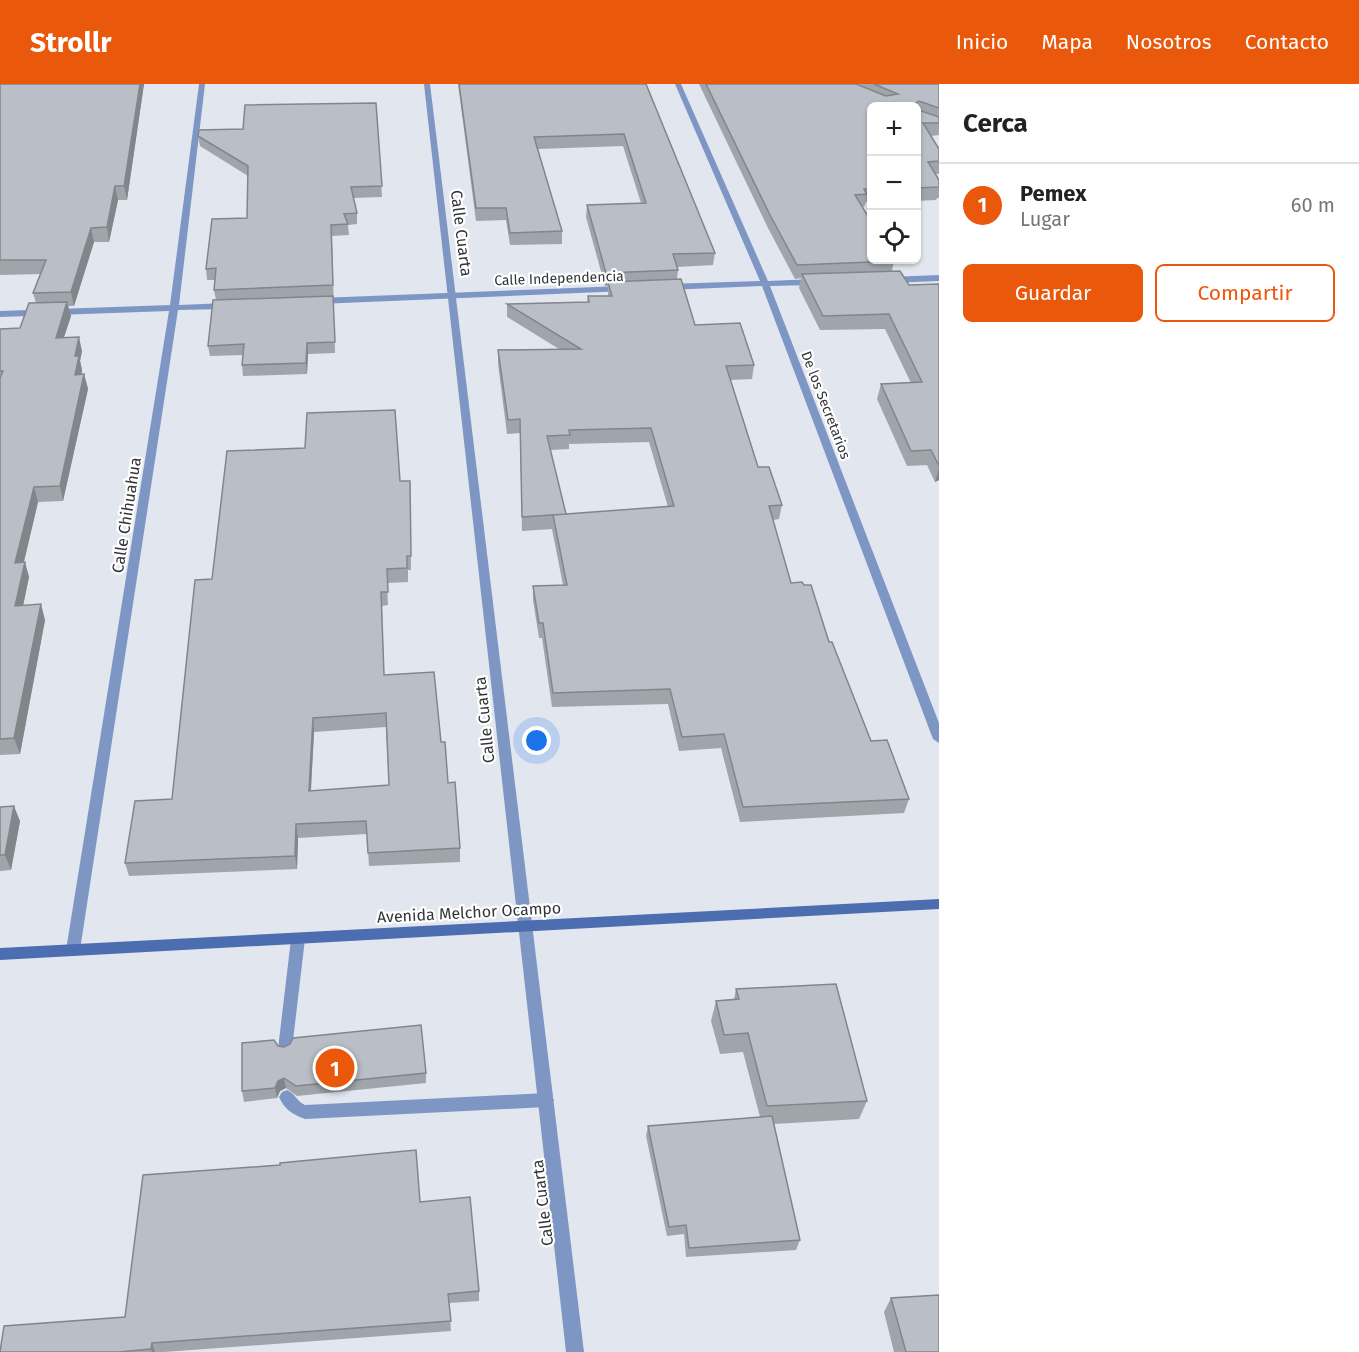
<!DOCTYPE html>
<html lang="es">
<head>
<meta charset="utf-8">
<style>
  :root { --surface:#fff; --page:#f2f2f2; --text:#222; --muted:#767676; --line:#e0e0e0; --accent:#ea580c }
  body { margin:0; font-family:"Fira Sans",sans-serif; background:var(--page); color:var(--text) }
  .controls { position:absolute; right:18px; top:18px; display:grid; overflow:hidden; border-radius:9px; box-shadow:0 2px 4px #0004 }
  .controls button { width:54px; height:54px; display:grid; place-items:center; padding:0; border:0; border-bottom:2px solid var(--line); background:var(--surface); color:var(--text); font:30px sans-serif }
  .you { position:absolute; left:537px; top:657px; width:21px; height:21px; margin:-15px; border:4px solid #fff; border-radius:50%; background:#1a73e8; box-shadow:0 0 0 9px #1a73e833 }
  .badge { display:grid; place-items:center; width:39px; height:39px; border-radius:50%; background:var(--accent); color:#fff; font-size:20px; font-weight:700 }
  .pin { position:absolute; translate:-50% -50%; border:3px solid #fff; box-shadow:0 2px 6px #0006 }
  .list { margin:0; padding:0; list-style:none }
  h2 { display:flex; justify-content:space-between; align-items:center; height:78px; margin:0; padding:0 24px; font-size:26px }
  h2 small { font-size:20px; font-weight:400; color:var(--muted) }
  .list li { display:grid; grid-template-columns:39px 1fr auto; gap:18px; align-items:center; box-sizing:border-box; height:84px; padding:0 24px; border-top:2px solid var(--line) }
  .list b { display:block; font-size:22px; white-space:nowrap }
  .list p { margin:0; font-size:20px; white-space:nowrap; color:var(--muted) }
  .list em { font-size:20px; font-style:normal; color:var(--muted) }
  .actions { display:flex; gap:12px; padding:18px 24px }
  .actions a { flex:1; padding:14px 0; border:2px solid var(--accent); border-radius:9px; text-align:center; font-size:21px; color:var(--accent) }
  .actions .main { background:var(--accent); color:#fff }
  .icon { flex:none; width:33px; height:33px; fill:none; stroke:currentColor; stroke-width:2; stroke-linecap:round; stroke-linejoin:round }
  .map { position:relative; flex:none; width:939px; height:1268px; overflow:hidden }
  header { display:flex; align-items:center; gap:36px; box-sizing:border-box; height:84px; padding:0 30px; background:var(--accent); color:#fff }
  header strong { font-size:28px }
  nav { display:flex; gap:33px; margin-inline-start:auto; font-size:21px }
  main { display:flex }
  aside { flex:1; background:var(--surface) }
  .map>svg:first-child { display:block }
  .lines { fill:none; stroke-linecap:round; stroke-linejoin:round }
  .service { fill:#7e96c4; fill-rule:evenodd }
  .minor { fill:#7e96c4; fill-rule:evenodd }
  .tertiary { fill:#7e96c4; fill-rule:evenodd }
  .secondary { fill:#4c6db0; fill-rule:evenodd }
  .wall { fill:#a0a4ab; fill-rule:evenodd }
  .shaded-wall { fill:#82868b }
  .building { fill:#babfc7; stroke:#82868b; stroke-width:1.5; fill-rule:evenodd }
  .labels { text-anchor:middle; stroke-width:4.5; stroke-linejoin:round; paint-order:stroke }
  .far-street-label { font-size:14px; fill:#323437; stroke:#fff }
  .street-label { font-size:16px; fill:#323437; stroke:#fff }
</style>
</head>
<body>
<header>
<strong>Strollr</strong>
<nav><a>Inicio</a><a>Mapa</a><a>Nosotros</a><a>Contacto</a></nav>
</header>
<main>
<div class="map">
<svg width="939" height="1268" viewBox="0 0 939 1268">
  <rect width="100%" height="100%" fill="#e2e6ef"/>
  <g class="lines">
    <path class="service" d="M 298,849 L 303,851 L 305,855 L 292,965 L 290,970 L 285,971 L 280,970 L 278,965 L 291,855 L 293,851 Z
      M 287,1006 C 295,1009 297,1018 305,1021 L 546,1009 L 551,1011 L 554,1016 L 551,1021 L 546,1023 L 305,1035 C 292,1030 285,1026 279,1013 L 282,1008 Z"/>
    <path class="minor" d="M 199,0 L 205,0 L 179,221 L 227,219 L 231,222 L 227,225 L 178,226 L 80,866 L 78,870 L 73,872 L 68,870 L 66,866 L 169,227 L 0,233 L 0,227 L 170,221 Z
      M 675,0 L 681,0 L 768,197 L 814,195 L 818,198 L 814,201 L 770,202 L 939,639 L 939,659 L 933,655 L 762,202 L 667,206 L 663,203 L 667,200 L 760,197 Z
      M 939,191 L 939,197 L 889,199 L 885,196 L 889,193 Z
      M 622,202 L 626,205 L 625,207 L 319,220 L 315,217 L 319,214 Z"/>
    <path class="tertiary" d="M 424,0 L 430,0 L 584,1268 L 566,1268 Z"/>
    <path class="secondary" d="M 939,815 L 939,825 L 0,876 L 0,864 Z"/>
  </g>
  <path class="wall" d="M 0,0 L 144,0 L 127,116 L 118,116 L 109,158 L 94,158 L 74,222 L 68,222 L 71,232 L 64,253 L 82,267 L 80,277 L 82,286 L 82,290 L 84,290 L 88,305 L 63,417 L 38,418 L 24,478 L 29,493 L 23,521 L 45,536 L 20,670 L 0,671 L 0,245 L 20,244 L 36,219 L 33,209 L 41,190 L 0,191 Z
    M 458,0 L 646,0 L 715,169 L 713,181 L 677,183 L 678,186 L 677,195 L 695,241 L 754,281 L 752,295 L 730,296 L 758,383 L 782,421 L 779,435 L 773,436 L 791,499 L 829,558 L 871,657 L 909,715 L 904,729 L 740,738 L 721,664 L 679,667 L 668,620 L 552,623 L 542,554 L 539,554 L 533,516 L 533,502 L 563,501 L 552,445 L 522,447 L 520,349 L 507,350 L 498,280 L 498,266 L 559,265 L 507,233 L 507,220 L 587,218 L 588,212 L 608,212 L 608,202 L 605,202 L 586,133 L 587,121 L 641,119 L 623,62 L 538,65 L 562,147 L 562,160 L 510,161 L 506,136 L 476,137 ZM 649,358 L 668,423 L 565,430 L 550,366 L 569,365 L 569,360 Z
    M 699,0 L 939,0 L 939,51 L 931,52 L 939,65 L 939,90 L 935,90 L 939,96 L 939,114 L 937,114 L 936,116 L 916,117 L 916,22 L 872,22 L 872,118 L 866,118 L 864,123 L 862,123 L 894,177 L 892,187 L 909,201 L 939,200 L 939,396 L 935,398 L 927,381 L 907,382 L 877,315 L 881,300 L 911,299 L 885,245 L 820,246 L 799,204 L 801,194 L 795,195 L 768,144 Z
    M 376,19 L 382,113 L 353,114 L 357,129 L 357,140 L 348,141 L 349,151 L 332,152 L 335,269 L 308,270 L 307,290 L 243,292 L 242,281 L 243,271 L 210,272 L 208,262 L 216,216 L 214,206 L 215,196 L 207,196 L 206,185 L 247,134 L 248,92 L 200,62 L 198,52 L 243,45 Z
    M 305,364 L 400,397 L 410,397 L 411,486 L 408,486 L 408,498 L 387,499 L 388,521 L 382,522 L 384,591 L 441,658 L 460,764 L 460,778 L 369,782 L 367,750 L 298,754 L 297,785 L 129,792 L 125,779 L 172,715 L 212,495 ZM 386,643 L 389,701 L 311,707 L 314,648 Z
    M 0,723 L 20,737 L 11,786 L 0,787 Z
    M 736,905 L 867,1017 L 859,1035 L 774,1040 L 800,1156 L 796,1166 L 686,1173 L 684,1150 L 667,1152 L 646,1052 L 648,1042 L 760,1033 L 743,968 L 720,970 L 711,937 L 716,917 L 734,915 Z
    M 278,962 L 426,989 L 426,999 L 297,1012 L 286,1004 L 280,1007 L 277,1014 L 244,1018 L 242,1007 Z
    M 420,1118 L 479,1207 L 479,1217 L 449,1219 L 451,1247 L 164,1268 L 0,1268 L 125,1233 Z
    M 891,1214 L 939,1268 L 894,1268 L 884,1228 Z"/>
  <path class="shaded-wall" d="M 140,0 L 144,0 L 127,116 L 124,102 Z
    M 115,102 L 118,116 L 109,158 L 107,143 Z
    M 91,144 L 94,158 L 74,222 L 71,208 Z
    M 67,218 L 71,232 L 59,268 L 56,254 Z
    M 79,253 L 82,267 L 80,277 L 82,286 L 78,306 L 75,291 L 75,272 Z
    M 307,259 L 308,270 L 307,290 L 306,279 Z
    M 84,290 L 88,305 L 63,417 L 60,402 Z
    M 939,384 L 939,396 L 935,398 Z
    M 34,403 L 38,418 L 20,494 L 15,479 Z
    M 25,478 L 29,493 L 20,537 L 15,522 Z
    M 41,520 L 45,536 L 20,670 L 14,654 Z
    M 313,634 L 314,648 L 310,720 L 309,707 Z
    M 14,722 L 20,737 L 11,786 L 5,771 Z
    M 296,740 L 298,754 L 297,785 L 295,772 Z
    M 284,994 L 286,1004 L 280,1007 L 277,1014 L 275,1004 L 278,997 Z
    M 152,1259 L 155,1268 L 152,1268 L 151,1265 Z"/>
  <path class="building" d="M 0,0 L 140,0 L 124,102 L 115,102 L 107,143 L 91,144 L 71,208 L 33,209 L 46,176 L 0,176 Z
    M 459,0 L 646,0 L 715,169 L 673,170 L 678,186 L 606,189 L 587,121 L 646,119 L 624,50 L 534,53 L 562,147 L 510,149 L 506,124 L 476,124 Z
    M 706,0 L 856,0 L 886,12 L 898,10 L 874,0 L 939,0 L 939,24 L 919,17 L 916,19 L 918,26 L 939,33 L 939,39 L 923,39 L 939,65 L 939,77 L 928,78 L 939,96 L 939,103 L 916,104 L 916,22 L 872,22 L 872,105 L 864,105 L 867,110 L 855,111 L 872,139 L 872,176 L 893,176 L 894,177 L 797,181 L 770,131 Z
    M 376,19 L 382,102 L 351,103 L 357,129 L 344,130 L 348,140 L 331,141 L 333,201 L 214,206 L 216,184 L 206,185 L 212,135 L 247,134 L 248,82 L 198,52 L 199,46 L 243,45 L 245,21 Z
    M 900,187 L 909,201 L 939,200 L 939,382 L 931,366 L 911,367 L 881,300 L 922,298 L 889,230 L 823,232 L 802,190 Z
    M 681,195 L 695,241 L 740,239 L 754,281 L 726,282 L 758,383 L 769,383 L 782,421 L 769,422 L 791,499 L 802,498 L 804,501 L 811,501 L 829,558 L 832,558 L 871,657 L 887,656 L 909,715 L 743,723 L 724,650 L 682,653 L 670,605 L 553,609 L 543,539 L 539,539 L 533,502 L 567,501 L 553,431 L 674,422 L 651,344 L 569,346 L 570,351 L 547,352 L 566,430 L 522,433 L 520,335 L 508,336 L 498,266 L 581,265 L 507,220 L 589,218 L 588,212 L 612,212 L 608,198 Z
    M 333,212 L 335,258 L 307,259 L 306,279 L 242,281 L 244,260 L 208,262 L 213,216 Z
    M 67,218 L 56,254 L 79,253 L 75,272 L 79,272 L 75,291 L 84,290 L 60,402 L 34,403 L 15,479 L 25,478 L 15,522 L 41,520 L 14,654 L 0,655 L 0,294 L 3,287 L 0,287 L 0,245 L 20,244 L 29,219 Z
    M 395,326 L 400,397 L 410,397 L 411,472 L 407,472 L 407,484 L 387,485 L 388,508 L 381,508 L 384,591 L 434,588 L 441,658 L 445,658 L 448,699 L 455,698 L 460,764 L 368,769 L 366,737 L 296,740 L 295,772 L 125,779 L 135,717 L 172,715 L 195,496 L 212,495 L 227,367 L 305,364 L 307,329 ZM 386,629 L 389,701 L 309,707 L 313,634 Z
    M 14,722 L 5,771 L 0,771 L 0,723 Z
    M 836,900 L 867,1017 L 767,1022 L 748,949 L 724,951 L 716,917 L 739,915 L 736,905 Z
    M 421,941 L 426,989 L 296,1002 L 284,994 L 278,997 L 275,1004 L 242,1007 L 242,959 L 274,956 L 278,962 L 284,963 L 290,960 L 293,954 Z
    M 772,1032 L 800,1156 L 689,1164 L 686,1141 L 669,1143 L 648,1042 Z
    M 416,1066 L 420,1118 L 470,1113 L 479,1207 L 448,1210 L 451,1237 L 152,1259 L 151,1265 L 119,1268 L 0,1268 L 4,1242 L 125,1233 L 143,1091 L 280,1081 L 280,1079 Z
    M 939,1211 L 939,1268 L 906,1268 L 891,1214 Z"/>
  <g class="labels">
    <g class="far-street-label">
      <text transform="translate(559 194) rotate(-2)" y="5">Calle Independencia</text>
      <text transform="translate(826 321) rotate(69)" y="5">De los Secretarios</text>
    </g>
    <g class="street-label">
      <text transform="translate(462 149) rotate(83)" y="6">Calle Cuarta</text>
      <text transform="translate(126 431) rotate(-81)" y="6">Calle Chihuahua</text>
      <text transform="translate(484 636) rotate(-96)" y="6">Calle Cuarta</text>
      <text transform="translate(469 828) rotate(-3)" y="6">Avenida Melchor Ocampo</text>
      <text transform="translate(542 1119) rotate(-97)" y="6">Calle Cuarta</text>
    </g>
  </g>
</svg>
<div class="controls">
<button>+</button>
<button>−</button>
<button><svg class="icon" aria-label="locate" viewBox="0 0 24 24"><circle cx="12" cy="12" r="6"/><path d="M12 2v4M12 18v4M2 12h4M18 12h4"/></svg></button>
</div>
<div class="you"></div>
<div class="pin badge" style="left:335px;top:984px">1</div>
</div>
<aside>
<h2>Cerca<small></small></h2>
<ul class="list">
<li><span class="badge">1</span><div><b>Pemex</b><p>Lugar</p></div><em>60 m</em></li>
</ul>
<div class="actions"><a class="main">Guardar</a><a>Compartir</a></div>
</aside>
</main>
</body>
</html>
